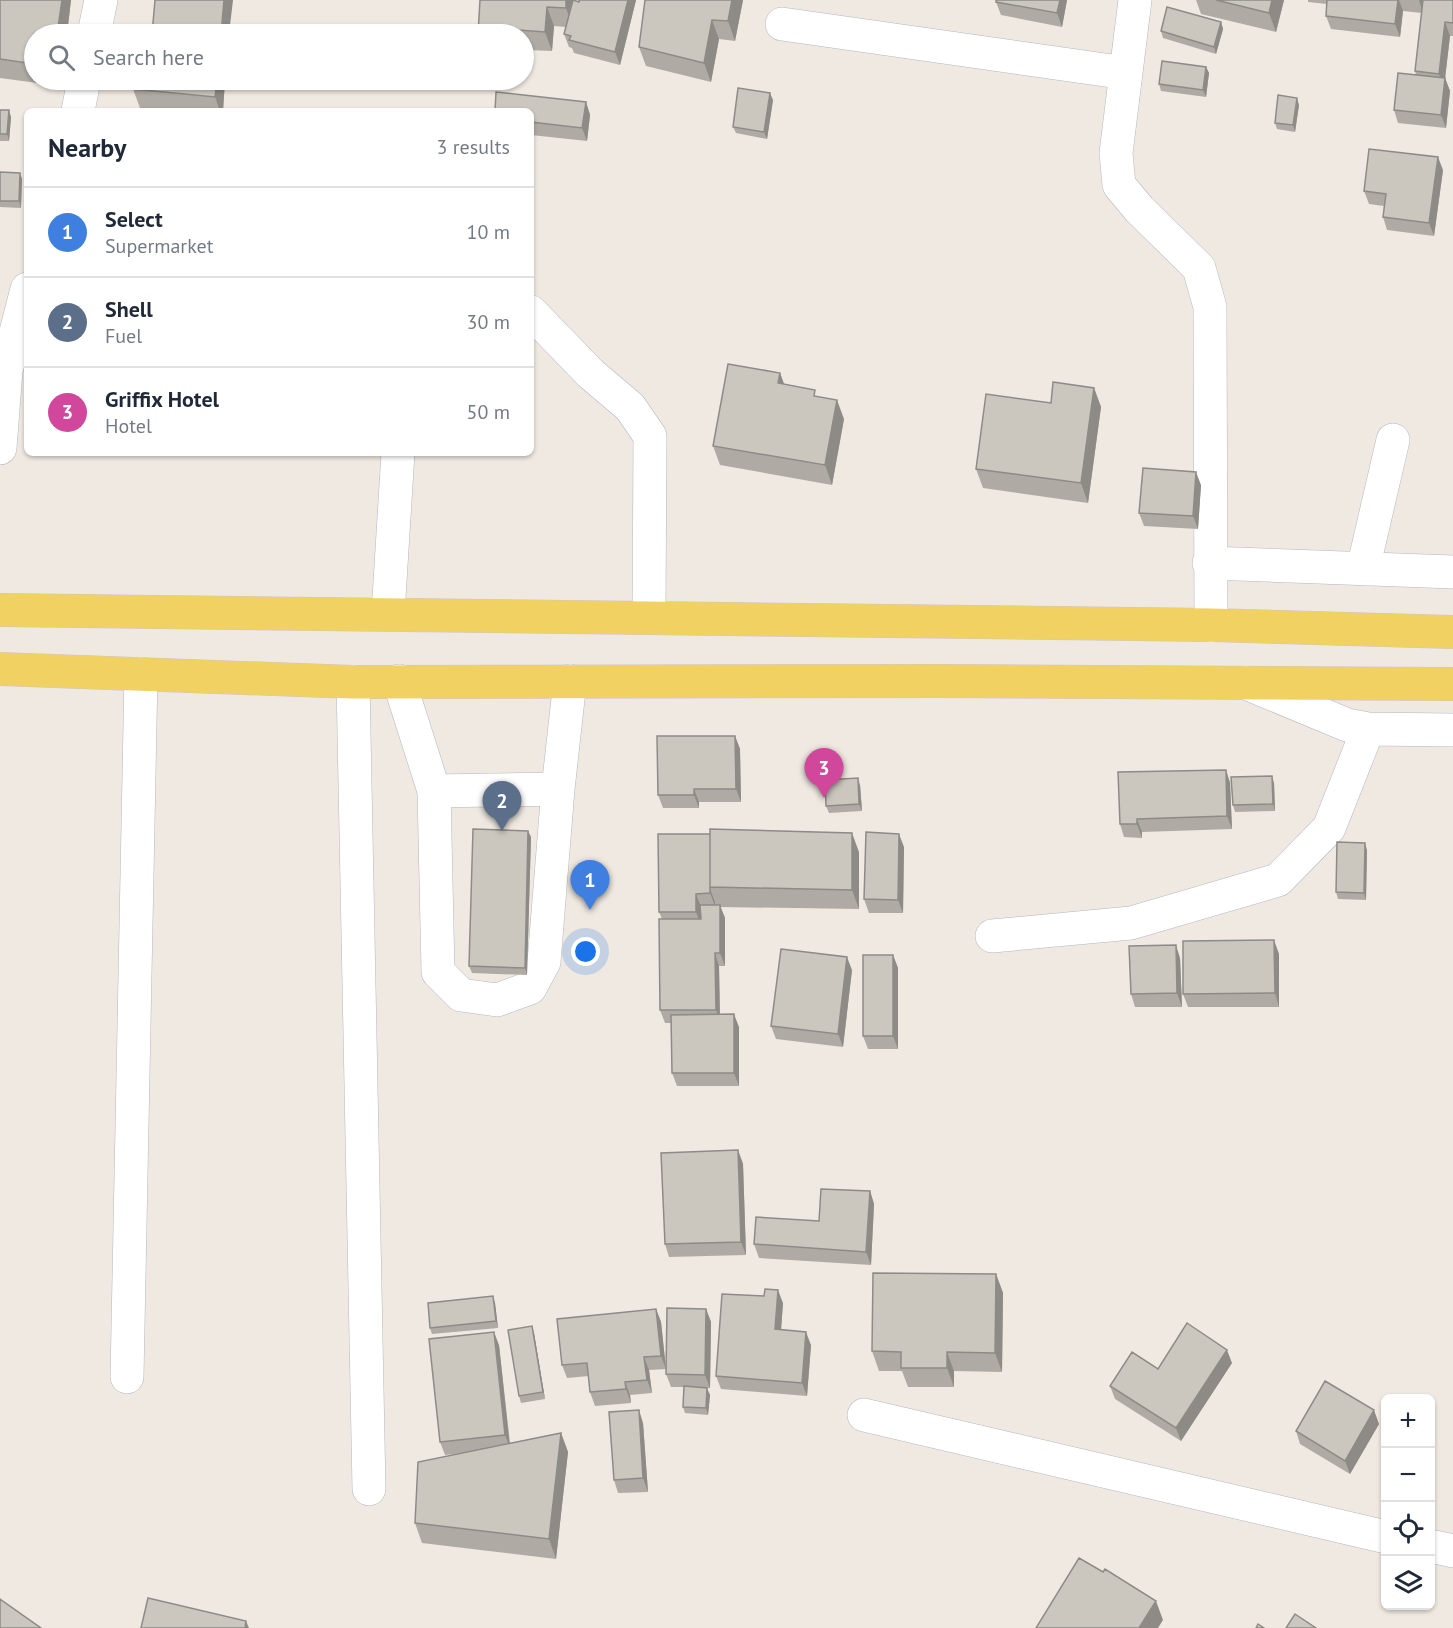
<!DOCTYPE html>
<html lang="en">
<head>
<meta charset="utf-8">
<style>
  :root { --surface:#fff; --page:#f6f6f7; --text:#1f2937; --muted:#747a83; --line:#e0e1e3; --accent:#0b8043 }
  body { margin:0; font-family:"PT Sans",sans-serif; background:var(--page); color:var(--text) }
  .controls { position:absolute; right:18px; bottom:18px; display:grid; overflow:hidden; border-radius:9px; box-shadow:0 2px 4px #0004 }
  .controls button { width:54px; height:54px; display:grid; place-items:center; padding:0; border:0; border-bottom:2px solid var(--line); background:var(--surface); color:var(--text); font:30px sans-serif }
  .you { position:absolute; left:586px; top:952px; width:21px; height:21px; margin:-15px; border:4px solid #fff; border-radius:50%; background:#1a73e8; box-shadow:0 0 0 9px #1a73e833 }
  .badge { display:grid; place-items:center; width:39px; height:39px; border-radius:50%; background:var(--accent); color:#fff; font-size:20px; font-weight:700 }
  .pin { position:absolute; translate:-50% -50px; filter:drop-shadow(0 2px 3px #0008) }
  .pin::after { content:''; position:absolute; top:32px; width:21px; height:18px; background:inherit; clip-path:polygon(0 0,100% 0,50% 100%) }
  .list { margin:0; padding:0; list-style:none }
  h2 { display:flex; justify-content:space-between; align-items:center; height:78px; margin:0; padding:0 24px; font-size:26px }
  h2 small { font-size:20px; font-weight:400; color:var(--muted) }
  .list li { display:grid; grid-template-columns:39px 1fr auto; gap:18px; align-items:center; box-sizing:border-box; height:90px; padding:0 24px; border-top:2px solid var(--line) }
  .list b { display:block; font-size:22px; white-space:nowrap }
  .list p { margin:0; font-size:20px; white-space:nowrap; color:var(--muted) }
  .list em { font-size:20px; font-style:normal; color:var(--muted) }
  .icon { flex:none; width:33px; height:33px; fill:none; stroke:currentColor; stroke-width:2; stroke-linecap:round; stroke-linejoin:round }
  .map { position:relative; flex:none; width:1453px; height:1628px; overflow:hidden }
  .search { position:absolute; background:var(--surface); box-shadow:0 2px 4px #0004; left:24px; top:24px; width:510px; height:66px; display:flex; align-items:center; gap:15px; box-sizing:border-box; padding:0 21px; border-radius:33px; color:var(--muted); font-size:22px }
  .panel { position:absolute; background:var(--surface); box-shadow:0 2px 4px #0004; left:24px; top:108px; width:510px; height:348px; border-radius:9px }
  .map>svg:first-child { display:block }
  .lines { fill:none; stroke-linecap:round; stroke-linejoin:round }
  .minor-casing { stroke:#b4b7c1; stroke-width:34 }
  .major-casing { stroke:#c9c9c9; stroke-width:34 }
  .minor { stroke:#fff; stroke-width:33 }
  .major { stroke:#f2d163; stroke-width:33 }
  .wall { fill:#afaba4 }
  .shaded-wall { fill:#8e8b86 }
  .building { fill:#cbc7bf; stroke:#8e8b86; stroke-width:1.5 }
</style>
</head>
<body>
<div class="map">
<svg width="1453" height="1628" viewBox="0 0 1453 1628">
  <rect width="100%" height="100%" fill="#efe9e1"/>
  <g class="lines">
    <defs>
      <path id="minor" d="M 1135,0 L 1116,153 L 1119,185 L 1139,209 L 1199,268 L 1210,307 L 1211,625
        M 782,24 L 1126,73
        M 94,34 L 101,0
        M 78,111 L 84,80
        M 531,312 L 590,373 L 630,407 L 650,436 L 649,617
        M 0,448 L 6,371 L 27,289
        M 1209,563 L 1453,572
        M 1363,569 L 1393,440
        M 388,614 L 398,453
        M 399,681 L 434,791 L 438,972 L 461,995 L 497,1000 L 530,988 L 544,962 L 558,789 L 570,681
        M 353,682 L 369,1489
        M 1246,683 L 1347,725 L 1368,729 L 1453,730
        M 434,791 L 558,789
        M 992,936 L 1131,923 L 1278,880 L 1329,828 L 1368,729
        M 127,1377 L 141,674
        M 864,1415 L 1386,1537
        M 1430,1546 L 1453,1551"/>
      <path id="major" d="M 0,610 L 1211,625 L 1453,632
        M 0,669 L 353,682 L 939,681 L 1453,684"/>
    </defs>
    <use href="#minor" class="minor-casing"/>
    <use href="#major" class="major-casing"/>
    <use href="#minor" class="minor"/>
    <use href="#major" class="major"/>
  </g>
  <path class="wall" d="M 0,0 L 71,0 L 67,34 L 34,34 L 34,80 L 61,80 L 60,86 L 0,78 Z
    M 480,0 L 575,0 L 579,2 L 636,0 L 620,65 L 574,53 L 572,48 L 569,47 L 564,34 L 566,27 L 554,26 L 552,51 L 526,50 L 525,75 L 524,75 L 524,34 L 478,34 Z
    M 743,0 L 735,41 L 719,39 L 711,82 L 646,66 L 639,47 Z
    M 996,0 L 1067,0 L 1062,27 L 1001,15 L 996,2 Z
    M 1196,0 L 1284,0 L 1276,32 L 1201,14 Z
    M 1308,0 L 1453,0 L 1453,36 L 1450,36 L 1445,78 L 1450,91 L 1446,128 L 1398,123 L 1394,110 L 1416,75 L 1415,71 L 1422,13 L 1403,11 L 1400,37 L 1331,29 L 1326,16 L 1327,4 L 1308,2 Z
    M 1221,22 L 1223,29 L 1216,54 L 1163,38 L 1161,31 Z
    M 1206,67 L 1209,73 L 1206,97 L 1161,91 L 1159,84 Z
    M 134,80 L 225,80 L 223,111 L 170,111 L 140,108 L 133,89 Z
    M 773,100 L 767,139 L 736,133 L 733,127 Z
    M 586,102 L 590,115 L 587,141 L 531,135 L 531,111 Z
    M 1299,105 L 1295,132 L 1277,129 L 1275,123 Z
    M 0,110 L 11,117 L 9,141 L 0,141 Z
    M 1443,170 L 1434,236 L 1387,230 L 1383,217 L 1384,206 L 1369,204 L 1364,191 Z
    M 0,172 L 20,173 L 22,179 L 21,208 L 0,207 Z
    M 780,373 L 784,384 L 844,419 L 832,485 L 720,465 L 713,446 Z
    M 1094,388 L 1101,407 L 1088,503 L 983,488 L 976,469 L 1051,403 Z
    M 1201,485 L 1198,529 L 1144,526 L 1139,513 Z
    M 735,736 L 740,749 L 741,802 L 699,802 L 699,808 L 663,808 L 658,795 Z
    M 1226,770 L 1230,783 L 1232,829 L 1142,832 L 1142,838 L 1124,837 L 1120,824 Z
    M 1274,783 L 1275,811 L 1235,812 L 1233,805 Z
    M 860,785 L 862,811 L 829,813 L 826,806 Z
    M 528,831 L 531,837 L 527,975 L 472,973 L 469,966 Z
    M 658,834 L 859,852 L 859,909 L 720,907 L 725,918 L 725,966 L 719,966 L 720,1014 L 739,1027 L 739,1086 L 677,1086 L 672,1073 L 671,1023 L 665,1023 L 660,1010 L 662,919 L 659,912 Z
    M 904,847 L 903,913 L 869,913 L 864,899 Z
    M 1367,850 L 1366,900 L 1338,899 L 1336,892 Z
    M 1279,954 L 1279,1007 L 1188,1007 L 1183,994 Z
    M 893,955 L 898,968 L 898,1049 L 868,1049 L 863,1036 Z
    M 1180,958 L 1182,1007 L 1135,1007 L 1131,994 Z
    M 852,970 L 843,1047 L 776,1039 L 771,1026 Z
    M 738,1150 L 743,1164 L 746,1255 L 669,1257 L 665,1244 Z
    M 870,1191 L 874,1204 L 871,1265 L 759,1258 L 754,1244 L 819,1221 Z
    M 996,1274 L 1003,1293 L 1002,1372 L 954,1371 L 954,1387 L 908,1387 L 902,1371 L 879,1371 L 872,1351 Z
    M 495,1303 L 498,1328 L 432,1334 L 430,1328 Z
    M 783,1303 L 781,1330 L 811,1345 L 807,1396 L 721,1389 L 716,1376 Z
    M 656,1309 L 661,1322 L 666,1369 L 649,1370 L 652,1393 L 630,1395 L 631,1403 L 595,1406 L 590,1392 L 589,1376 L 567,1378 L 562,1365 Z
    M 706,1309 L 711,1322 L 710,1388 L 701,1388 L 710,1395 L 708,1415 L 685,1413 L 683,1407 L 684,1387 L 671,1387 L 666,1374 Z
    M 534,1333 L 545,1399 L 521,1403 L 519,1396 Z
    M 499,1345 L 510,1443 L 561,1433 L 568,1452 L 556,1559 L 422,1543 L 415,1523 L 463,1453 L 445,1455 L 440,1442 Z
    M 1232,1363 L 1181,1441 L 1115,1399 L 1110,1386 L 1158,1369 Z
    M 643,1423 L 648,1492 L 618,1493 L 614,1480 Z
    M 1379,1424 L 1350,1474 L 1300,1444 L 1296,1431 Z"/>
  <path class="shaded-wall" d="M 62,0 L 71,0 L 67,34 L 57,34 Z
    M 224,0 L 233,0 L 229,34 L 221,34 Z
    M 566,0 L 575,0 L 573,27 L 566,8 Z
    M 628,0 L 636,0 L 620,65 L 615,52 Z
    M 732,0 L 743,0 L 735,41 L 728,21 Z
    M 1060,0 L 1067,0 L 1062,27 L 1057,13 Z
    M 1272,0 L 1284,0 L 1276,32 L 1269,13 Z
    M 1398,0 L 1399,0 L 1403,11 L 1400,37 L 1395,24 Z
    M 1419,0 L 1425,0 L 1423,14 Z
    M 547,7 L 554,26 L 552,51 L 545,32 Z
    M 712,20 L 719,39 L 711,82 L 704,63 Z
    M 1221,22 L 1223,29 L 1216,54 L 1214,47 Z
    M 1445,22 L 1450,36 L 1444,87 L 1439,74 Z
    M 524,42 L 526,50 L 525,75 L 524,72 Z
    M 1206,67 L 1209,73 L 1206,97 L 1203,90 Z
    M 1445,78 L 1450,91 L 1446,128 L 1441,115 Z
    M 217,80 L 225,80 L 223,111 L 220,111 L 215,97 Z
    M 770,93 L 773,100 L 767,139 L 764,132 Z
    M 1297,98 L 1299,105 L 1295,132 L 1293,125 Z
    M 586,102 L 590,115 L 587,141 L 582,128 Z
    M 9,110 L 11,117 L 9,141 L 7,134 Z
    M 1438,157 L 1443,170 L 1434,236 L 1429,223 Z
    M 20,173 L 22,179 L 21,208 L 19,201 Z
    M 780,373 L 787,392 L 778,383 Z
    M 1094,388 L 1101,407 L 1088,503 L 1081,483 Z
    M 837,400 L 844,419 L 832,485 L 825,465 Z
    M 1196,472 L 1201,485 L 1198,529 L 1193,516 Z
    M 735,736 L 740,749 L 741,802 L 736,789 Z
    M 1226,770 L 1230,783 L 1232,829 L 1227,816 Z
    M 1272,776 L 1274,783 L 1275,811 L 1273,804 Z
    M 858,778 L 860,785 L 862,811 L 859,804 Z
    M 694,789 L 699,802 L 699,808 L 694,795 Z
    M 1137,819 L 1142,832 L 1142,838 L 1137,824 Z
    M 528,831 L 531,837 L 527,975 L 525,968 Z
    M 852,833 L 859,852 L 859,909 L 852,890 Z
    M 899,834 L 904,847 L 903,913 L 898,900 Z
    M 1365,843 L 1367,850 L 1366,900 L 1364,893 Z
    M 710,889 L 715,902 L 715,906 L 710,893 Z
    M 696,894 L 701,907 L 701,925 L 696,912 Z
    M 720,905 L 725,918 L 725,966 L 720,953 Z
    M 1274,940 L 1279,954 L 1279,1007 L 1275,993 Z
    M 1176,945 L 1180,958 L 1182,1007 L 1177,993 Z
    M 715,953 L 719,966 L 720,1023 L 716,1010 Z
    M 893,955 L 898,968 L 898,1049 L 893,1036 Z
    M 847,957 L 852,970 L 843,1047 L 838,1034 Z
    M 734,1014 L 739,1027 L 739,1086 L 734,1073 Z
    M 738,1150 L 743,1164 L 746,1255 L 741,1242 Z
    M 870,1191 L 874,1204 L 871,1265 L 866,1252 Z
    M 996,1274 L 1003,1293 L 1002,1372 L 995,1353 Z
    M 778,1290 L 783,1303 L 780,1343 L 775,1329 Z
    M 493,1296 L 495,1303 L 498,1328 L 496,1321 Z
    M 656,1309 L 661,1322 L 666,1369 L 661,1356 Z
    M 706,1309 L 711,1322 L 710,1388 L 705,1375 Z
    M 532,1326 L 534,1333 L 545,1399 L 543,1392 Z
    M 494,1332 L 499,1345 L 510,1448 L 505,1435 Z
    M 806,1332 L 811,1345 L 807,1396 L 802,1383 Z
    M 1227,1350 L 1232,1363 L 1181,1441 L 1176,1428 Z
    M 947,1352 L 954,1371 L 954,1387 L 947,1368 Z
    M 644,1357 L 649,1370 L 652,1393 L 647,1380 Z
    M 625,1382 L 630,1395 L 631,1403 L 626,1389 Z
    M 707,1388 L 710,1395 L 708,1415 L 706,1408 Z
    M 639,1410 L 643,1423 L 648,1492 L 643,1478 Z
    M 1374,1410 L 1379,1424 L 1350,1474 L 1345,1461 Z
    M 561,1433 L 568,1452 L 556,1559 L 549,1539 Z
    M 1156,1601 L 1163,1620 L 1158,1628 L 1139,1628 Z
    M 246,1621 L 249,1628 L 245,1628 Z"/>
  <path class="building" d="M 0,0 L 62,0 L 57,34 L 34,34 L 34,64 L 0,59 Z
    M 155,0 L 224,0 L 221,34 L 138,34 L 138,33 L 152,34 Z
    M 480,0 L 566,0 L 566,8 L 547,7 L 545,32 L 519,30 L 519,34 L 478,34 Z
    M 573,0 L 579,2 L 579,0 L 628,0 L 615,52 L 569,40 L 571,36 L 564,34 Z
    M 645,0 L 732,0 L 728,21 L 712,20 L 704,63 L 639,47 Z
    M 996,0 L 1060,0 L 1057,13 L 996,2 Z
    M 1216,0 L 1272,0 L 1269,13 Z
    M 1327,0 L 1398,0 L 1395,24 L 1326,16 Z
    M 1423,0 L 1453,0 L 1453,23 L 1445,22 L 1439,74 L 1415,71 Z
    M 1167,7 L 1221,22 L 1214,47 L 1161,31 Z
    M 1162,61 L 1206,67 L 1203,90 L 1159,84 Z
    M 1398,73 L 1445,78 L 1441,115 L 1394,110 Z
    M 134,80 L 217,80 L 215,97 L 133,89 Z
    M 738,88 L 770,93 L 764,132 L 733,127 Z
    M 496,92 L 586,102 L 582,128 L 531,122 L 531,111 L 495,111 Z
    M 1278,95 L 1297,98 L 1293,125 L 1275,123 Z
    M 0,110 L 9,110 L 7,134 L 0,134 Z
    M 1369,149 L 1438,157 L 1429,223 L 1383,217 L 1386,194 L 1364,191 Z
    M 0,172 L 20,173 L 19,201 L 0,201 Z
    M 728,364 L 780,373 L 778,383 L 815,390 L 814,396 L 837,400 L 825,465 L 713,446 Z
    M 1053,382 L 1094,388 L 1081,483 L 976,469 L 986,394 L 1051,403 Z
    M 1143,468 L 1196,472 L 1193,516 L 1139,513 Z
    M 657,736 L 735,736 L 736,789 L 694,789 L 694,795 L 658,795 Z
    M 1226,770 L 1227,816 L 1137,819 L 1137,824 L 1120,824 L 1118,772 Z
    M 1272,776 L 1273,804 L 1233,805 L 1231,777 Z
    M 858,778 L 859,804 L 826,806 L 825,780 Z
    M 473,829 L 528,831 L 525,968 L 469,966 Z
    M 710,829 L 852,833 L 852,890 L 710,887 Z
    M 866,832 L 899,834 L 898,900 L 864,899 Z
    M 658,834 L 710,834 L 710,893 L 696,894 L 696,912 L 659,912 Z
    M 1337,842 L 1365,843 L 1364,893 L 1336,892 Z
    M 700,905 L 720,905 L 720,953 L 715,953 L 716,1010 L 660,1010 L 659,919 L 701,919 Z
    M 1274,940 L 1275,993 L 1183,994 L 1183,941 Z
    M 1176,945 L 1177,993 L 1131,994 L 1129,946 Z
    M 781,949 L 847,957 L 838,1034 L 771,1026 Z
    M 863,955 L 893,955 L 893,1036 L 863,1036 Z
    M 734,1014 L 734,1073 L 672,1073 L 671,1015 Z
    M 738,1150 L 741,1242 L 665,1244 L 661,1153 Z
    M 821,1189 L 870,1191 L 866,1252 L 754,1244 L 756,1217 L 819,1221 Z
    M 873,1273 L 996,1274 L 995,1353 L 947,1352 L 947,1368 L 901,1368 L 901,1352 L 872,1351 Z
    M 765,1289 L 778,1290 L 775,1329 L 806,1332 L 802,1383 L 716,1376 L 722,1294 L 764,1296 Z
    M 493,1296 L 496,1321 L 430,1328 L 428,1303 Z
    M 667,1308 L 706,1309 L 705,1375 L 666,1374 Z
    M 656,1309 L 661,1356 L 644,1357 L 647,1380 L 625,1382 L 626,1389 L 590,1392 L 587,1363 L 562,1365 L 557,1319 Z
    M 1187,1323 L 1227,1350 L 1176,1428 L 1110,1386 L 1132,1352 L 1158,1369 Z
    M 532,1326 L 543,1392 L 519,1396 L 508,1330 Z
    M 494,1332 L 505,1435 L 440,1442 L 429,1339 Z
    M 1325,1381 L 1374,1410 L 1345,1461 L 1296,1431 Z
    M 684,1386 L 707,1388 L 706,1408 L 683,1407 Z
    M 639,1410 L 643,1478 L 614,1480 L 609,1412 Z
    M 561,1433 L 549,1539 L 415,1523 L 418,1462 Z
    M 1079,1558 L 1103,1572 L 1105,1569 L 1156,1601 L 1139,1628 L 1036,1628 Z
    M 148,1598 L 246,1621 L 245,1628 L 141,1628 Z
    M 0,1599 L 41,1628 L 0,1628 Z
    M 1295,1614 L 1316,1628 L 1286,1628 Z
    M 1258,1624 L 1264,1628 L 1256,1628 Z"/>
</svg>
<div class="controls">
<button>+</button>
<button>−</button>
<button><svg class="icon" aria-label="locate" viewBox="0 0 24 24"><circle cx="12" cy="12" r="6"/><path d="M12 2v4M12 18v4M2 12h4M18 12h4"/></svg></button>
<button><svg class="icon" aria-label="layers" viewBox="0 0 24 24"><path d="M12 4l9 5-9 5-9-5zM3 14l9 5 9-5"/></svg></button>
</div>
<div class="you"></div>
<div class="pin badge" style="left:590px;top:910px;background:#3f7fe0">1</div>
<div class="pin badge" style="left:502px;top:831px;background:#5c6f8a">2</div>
<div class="pin badge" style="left:824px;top:798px;background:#d1479c">3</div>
<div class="search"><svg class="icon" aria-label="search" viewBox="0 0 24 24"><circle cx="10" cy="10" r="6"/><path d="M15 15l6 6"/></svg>Search here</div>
<section class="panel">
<h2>Nearby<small>3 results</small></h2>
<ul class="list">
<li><span class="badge" style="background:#3f7fe0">1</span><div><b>Select</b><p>Supermarket</p></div><em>10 m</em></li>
<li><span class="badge" style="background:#5c6f8a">2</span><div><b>Shell</b><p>Fuel</p></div><em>30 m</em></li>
<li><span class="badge" style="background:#d1479c">3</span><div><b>Griffix Hotel</b><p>Hotel</p></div><em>50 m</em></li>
</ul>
</section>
</div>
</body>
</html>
